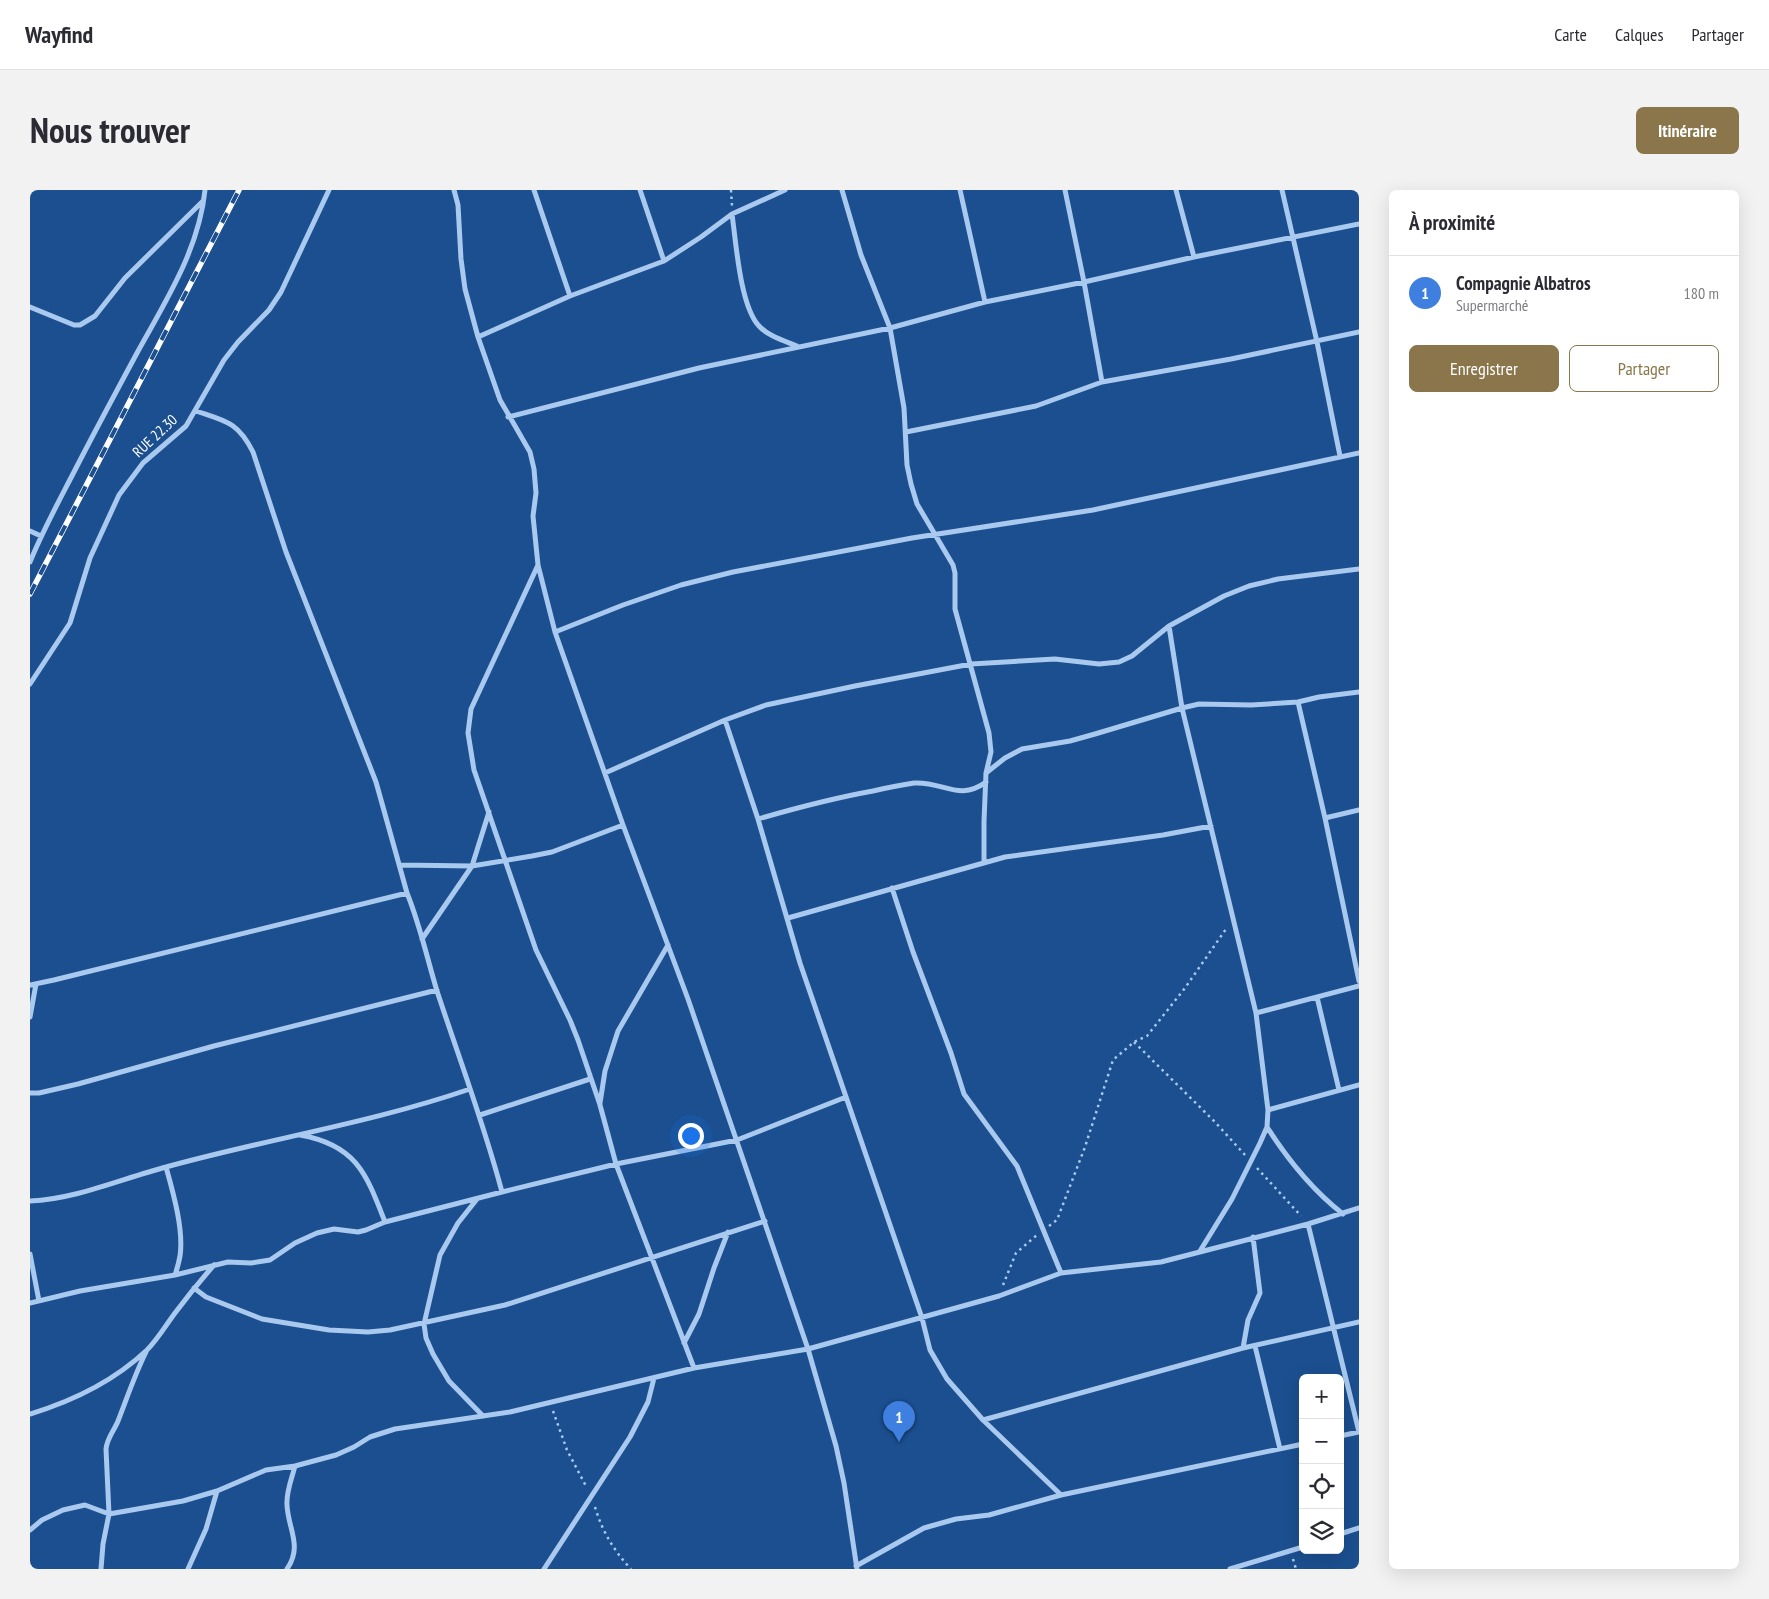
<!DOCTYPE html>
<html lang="fr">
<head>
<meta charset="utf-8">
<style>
  :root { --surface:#fff; --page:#f2f2f3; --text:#2b2b33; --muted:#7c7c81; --line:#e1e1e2; --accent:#8a764a }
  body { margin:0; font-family:"PT Sans Narrow",sans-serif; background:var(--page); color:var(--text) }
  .controls { position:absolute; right:15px; bottom:15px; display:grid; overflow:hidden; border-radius:8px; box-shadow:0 5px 20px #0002 }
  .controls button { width:45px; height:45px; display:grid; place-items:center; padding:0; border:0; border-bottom:1px solid var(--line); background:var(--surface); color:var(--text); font:25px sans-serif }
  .you { position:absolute; left:660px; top:945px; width:18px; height:18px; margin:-12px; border:4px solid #fff; border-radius:50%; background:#1a73e8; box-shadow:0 0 0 8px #1a73e833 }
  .badge { display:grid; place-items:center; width:32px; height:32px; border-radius:50%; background:var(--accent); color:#fff; font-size:16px; font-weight:700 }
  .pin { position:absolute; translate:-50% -41px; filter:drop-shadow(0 1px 2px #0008) }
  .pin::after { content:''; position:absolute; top:26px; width:18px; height:15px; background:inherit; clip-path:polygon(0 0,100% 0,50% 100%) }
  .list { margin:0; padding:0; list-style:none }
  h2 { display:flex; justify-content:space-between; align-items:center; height:65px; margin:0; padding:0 20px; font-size:21px }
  h2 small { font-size:16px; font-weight:400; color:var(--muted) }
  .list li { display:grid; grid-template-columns:32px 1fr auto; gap:15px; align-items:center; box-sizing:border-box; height:75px; padding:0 20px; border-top:1px solid var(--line) }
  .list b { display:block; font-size:19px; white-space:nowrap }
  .list p { margin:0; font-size:16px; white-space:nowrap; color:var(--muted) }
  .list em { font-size:16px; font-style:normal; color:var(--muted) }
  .actions { display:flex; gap:10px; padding:15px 20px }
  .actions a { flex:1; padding:11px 0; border:1px solid var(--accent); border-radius:8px; text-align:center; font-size:18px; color:var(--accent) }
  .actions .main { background:var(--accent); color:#fff }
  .icon { flex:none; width:28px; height:28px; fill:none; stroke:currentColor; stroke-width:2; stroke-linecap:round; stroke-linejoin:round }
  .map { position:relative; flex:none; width:1329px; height:1379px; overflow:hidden; border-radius:8px }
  header { display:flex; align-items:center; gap:30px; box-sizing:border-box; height:70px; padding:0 25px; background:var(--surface); border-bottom:1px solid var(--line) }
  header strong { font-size:24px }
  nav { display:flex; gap:28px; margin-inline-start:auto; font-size:18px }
  .intro { display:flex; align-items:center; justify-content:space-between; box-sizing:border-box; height:120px; padding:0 30px }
  h1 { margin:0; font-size:35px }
  .button { padding:12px 22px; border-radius:8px; background:var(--accent); color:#fff; font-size:18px; font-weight:700 }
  main { display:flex; gap:30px; padding:0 30px }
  aside { flex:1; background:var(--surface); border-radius:8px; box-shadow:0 5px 20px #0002 }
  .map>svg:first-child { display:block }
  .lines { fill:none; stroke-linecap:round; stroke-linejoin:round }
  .path { stroke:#a9c9ee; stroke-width:2.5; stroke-dasharray:2.5 4; stroke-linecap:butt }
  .street { stroke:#a9c9ee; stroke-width:5 }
  .rail-casing { stroke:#fff; stroke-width:5.5 }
  .rail { stroke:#1b4f8f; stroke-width:4; stroke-dasharray:11; stroke-linecap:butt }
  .labels { text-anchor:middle; stroke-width:4; stroke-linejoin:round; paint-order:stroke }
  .street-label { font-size:15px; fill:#fff; stroke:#1b4f8f }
</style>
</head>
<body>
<header>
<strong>Wayfind</strong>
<nav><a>Carte</a><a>Calques</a><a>Partager</a></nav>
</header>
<div class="intro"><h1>Nous trouver</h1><a class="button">Itinéraire</a></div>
<main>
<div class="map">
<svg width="1329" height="1379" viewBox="0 0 1329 1379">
  <rect width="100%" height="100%" fill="#1b4f8f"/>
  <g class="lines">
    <path class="path" d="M 701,0 L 702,16
      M 1104,852 L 1185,932 L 1215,965
      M 1227,978 L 1271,1026
      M 1019,1036 L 1027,1030 L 1055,957 L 1083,870 L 1104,852 L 1117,846 L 1155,798 L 1196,739
      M 973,1095 L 986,1063 L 1007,1045
      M 523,1221 L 537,1260 L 557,1298
      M 565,1317 C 572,1341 584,1361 601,1379
      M 1263,1369 L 1266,1379"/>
    <path class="street" d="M 424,0 L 428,15 L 431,69 L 435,99 L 448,147 L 470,210 L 500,262 L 504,279 L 506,303 L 503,326 L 508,375 L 525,442 L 593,635 L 658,809 L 778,1159 L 806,1256 L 814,1293 L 827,1379
      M 504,0 L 540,106
      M 610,0 L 634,71 L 671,47 L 702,24 L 755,0
      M 812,0 L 831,65 L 860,138 L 874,218 L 877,275 L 881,294 L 887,314 L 923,375 L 925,383 L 925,419 L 959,543 L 961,562 L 956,583 L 954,631 L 954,673
      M 930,0 L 955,112
      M 1035,0 L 1054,92 L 1072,192
      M 1146,0 L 1164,67
      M 1252,0 L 1287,152 L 1310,266
      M 702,24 C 706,52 710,116 729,136 C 738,146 755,151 767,156
      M 0,117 L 44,135 L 50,135 L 65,126 L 95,88 L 173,11
      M 448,147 L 540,106 L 634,71
      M 166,221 C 196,231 208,232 223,262 L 256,362 L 346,592 L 377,703 C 390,735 397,768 407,801 C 429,868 454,934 472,1002
      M 478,227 L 669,178 L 860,138 L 955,112 L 1054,92 L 1164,67 L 1329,34
      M 876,242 L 1006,216 L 1072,192 L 1201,169 L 1329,142
      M 0,341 L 11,346
      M 0,372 C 13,340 29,311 45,280 C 65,241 86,202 107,163 C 135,112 169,60 175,0
      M 508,375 L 441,519 L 438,543 L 444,580 L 506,760 L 540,830 L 548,850 L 570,915 L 586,974 L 664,1178
      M 1139,436 L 1152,518 L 1226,823 L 1238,920 L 1237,937 L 1230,953 L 1202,1009 L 1170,1061
      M 525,442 L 593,415 L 651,395 L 703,382 L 882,348 L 1063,320 L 1329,263
      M 0,494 L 40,433 L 60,368 L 89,305 L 113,273 L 156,236 L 194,170 L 208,152 L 239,120 L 251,102 L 299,0
      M 1268,512 L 1295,628 L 1329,791
      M 695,530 L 728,629 L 770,773 L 892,1128 L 900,1160 L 917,1189 L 953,1230 L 1031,1305
      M 575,583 L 695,530 L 736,515 L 825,496 L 941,474 L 1025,469 L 1069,474 L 1089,472 L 1102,466 L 1139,436 L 1194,406 L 1219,396 L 1248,389 L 1329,379
      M 956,583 L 975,568 L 992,559 L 1040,551 L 1065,544 L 1152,518 L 1169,514 L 1221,515 L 1268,512 L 1289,507 L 1329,502
      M 1295,628 L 1329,620
      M 728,629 C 766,618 804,608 843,601 C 856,598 870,595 884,593 C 913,591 929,612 956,592
      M 370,675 L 442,676 L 502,666 L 522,662 L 593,635
      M 862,698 L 883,762 L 921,863 L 934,904 L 987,976 L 1031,1083
      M 758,728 L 975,667 L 1133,645 L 1181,636
      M 392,749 L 442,676 L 459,622
      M 0,795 L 24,790 L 377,703
      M 1287,807 L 1309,900
      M 1226,823 L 1329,796
      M 0,827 L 6,794
      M 0,903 L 9,903 L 48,894 L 184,856 L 407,800
      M 570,913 L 575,881 L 588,841 L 638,755
      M 1238,920 L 1329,895
      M 450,925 L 560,889
      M 1237,937 C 1258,970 1281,999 1313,1024
      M 270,945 C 326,955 336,983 355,1032
      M 136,977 C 143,1002 154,1040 150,1066 C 149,1072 147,1079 145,1085
      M 447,1009 L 428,1033 L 410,1065 L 394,1134 L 396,1148 L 403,1164 L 419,1191 L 453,1226
      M 0,1011 C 46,1009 91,989 136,977 C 237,949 341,933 440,899
      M 1278,1034 L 1329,1242
      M 0,1064 L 9,1111
      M 164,1098 L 176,1107 L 232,1129 L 299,1140 L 338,1142 L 360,1140 L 475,1115 L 735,1031
      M 0,1113 L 50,1101 L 145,1085 L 198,1072 L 221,1073 L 240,1070 L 265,1053 L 287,1043 L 304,1039 L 328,1042 L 336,1040 L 355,1032 L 472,1002 L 586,974 L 707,950 L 816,907
      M 654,1153 L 669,1124 L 684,1078 L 698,1042
      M 1225,1156 L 1250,1259
      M 1213,1158 L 1218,1130 L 1230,1103 L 1223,1047
      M 0,1224 C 43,1211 84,1191 117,1160 C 128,1149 136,1135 145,1123 C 157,1107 170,1091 184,1075
      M 953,1230 L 1213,1158 L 1329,1132
      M 1310,1246 L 1329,1242
      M 0,1340 L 12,1330 L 33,1320 L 55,1315 L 79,1324 L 153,1311 L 187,1301 L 236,1280 L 265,1276 L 306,1265 L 324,1257 L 340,1247 L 365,1239 L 480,1222 L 664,1178 L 778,1159 L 969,1106 L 1031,1083 L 1131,1072 L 1278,1034 L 1329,1018
      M 1310,1344 L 1329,1338
      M 826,1376 L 894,1338 L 926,1329 L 959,1325 L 1031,1305 L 1273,1254
      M 71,1379 L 73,1354 L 79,1324 L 76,1259 C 77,1248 84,1241 88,1231 C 97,1208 105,1184 116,1162
      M 158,1379 L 176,1339 L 187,1301
      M 257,1379 C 273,1356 258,1339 257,1315 C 256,1302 262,1288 265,1276
      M 514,1379 L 600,1247 L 618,1212 L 624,1188
      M 1200,1379 L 1273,1357"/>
    <defs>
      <path id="rail" d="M 0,404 L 209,0"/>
    </defs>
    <use href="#rail" class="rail-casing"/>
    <use href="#rail" class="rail"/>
  </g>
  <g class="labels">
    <g class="street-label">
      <text transform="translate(125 246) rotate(-43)" y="5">RUE 22.30</text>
    </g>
  </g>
</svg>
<div class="controls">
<button>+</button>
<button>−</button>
<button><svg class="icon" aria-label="locate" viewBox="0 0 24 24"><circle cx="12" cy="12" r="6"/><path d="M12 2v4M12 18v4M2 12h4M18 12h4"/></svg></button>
<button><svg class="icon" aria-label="layers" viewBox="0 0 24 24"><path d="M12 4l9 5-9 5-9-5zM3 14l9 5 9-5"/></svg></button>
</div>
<div class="you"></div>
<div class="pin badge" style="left:869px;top:1252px;background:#3f7fe0">1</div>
</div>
<aside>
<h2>À proximité<small></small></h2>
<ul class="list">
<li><span class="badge" style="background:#3f7fe0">1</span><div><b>Compagnie Albatros</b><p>Supermarché</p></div><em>180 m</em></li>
</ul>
<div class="actions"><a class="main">Enregistrer</a><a>Partager</a></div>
</aside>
</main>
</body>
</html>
